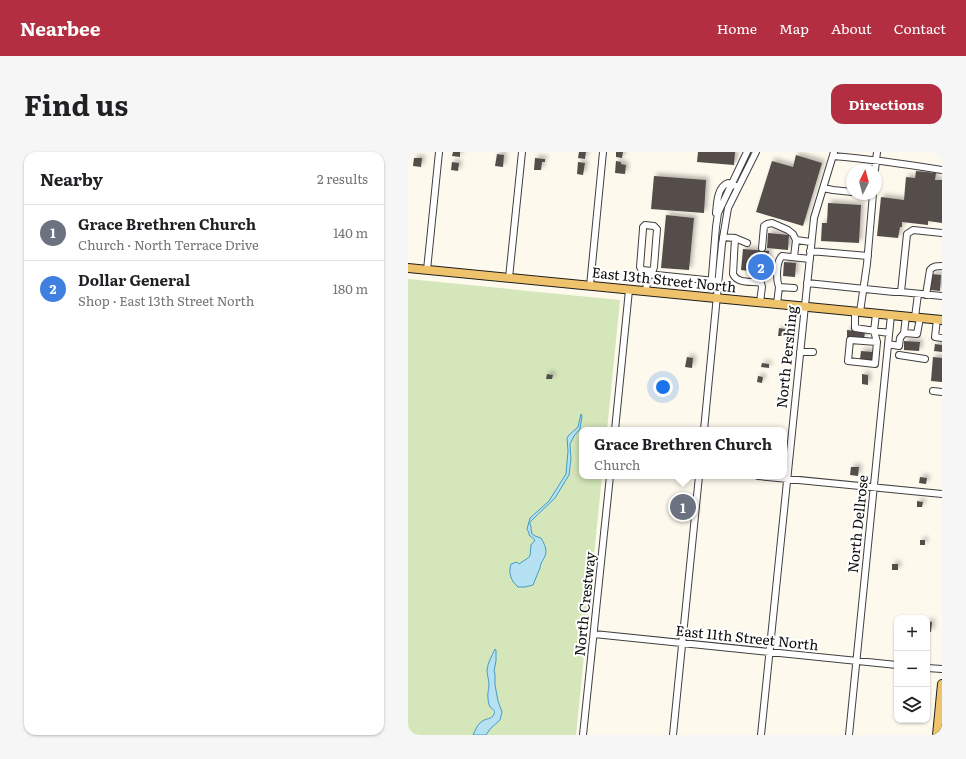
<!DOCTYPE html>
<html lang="en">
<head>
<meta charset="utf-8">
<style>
  :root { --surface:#fff; --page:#f6f6f6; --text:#202124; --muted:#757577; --line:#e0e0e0; --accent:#b32e41 }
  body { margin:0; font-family:Literata,serif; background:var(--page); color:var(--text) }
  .controls { position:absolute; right:12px; bottom:12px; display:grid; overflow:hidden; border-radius:8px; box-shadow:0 1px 3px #0004 }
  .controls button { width:36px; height:36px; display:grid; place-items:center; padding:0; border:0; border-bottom:1px solid var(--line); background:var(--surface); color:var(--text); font:20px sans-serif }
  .compass { position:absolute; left:438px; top:12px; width:36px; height:36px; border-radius:50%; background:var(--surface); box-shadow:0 1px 3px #0004; rotate:6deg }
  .you { position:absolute; left:255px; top:235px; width:14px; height:14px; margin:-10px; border:3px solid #fff; border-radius:50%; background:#1a73e8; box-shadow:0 0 0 6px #1a73e833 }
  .badge { display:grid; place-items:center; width:26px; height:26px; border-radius:50%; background:var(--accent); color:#fff; font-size:13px; font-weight:700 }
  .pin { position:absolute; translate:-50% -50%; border:2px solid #fff; box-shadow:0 1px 4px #0006 }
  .popup { position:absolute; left:171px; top:275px; width:208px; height:52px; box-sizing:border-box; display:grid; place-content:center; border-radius:8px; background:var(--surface); filter:drop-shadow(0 1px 3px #0005); font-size:13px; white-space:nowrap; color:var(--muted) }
  .popup b { font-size:15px; color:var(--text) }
  .popup::after { content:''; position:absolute; left:50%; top:100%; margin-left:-8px; border:8px solid transparent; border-top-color:var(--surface) }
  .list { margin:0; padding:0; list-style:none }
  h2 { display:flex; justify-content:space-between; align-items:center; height:52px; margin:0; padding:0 16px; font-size:17px }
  h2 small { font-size:13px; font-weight:400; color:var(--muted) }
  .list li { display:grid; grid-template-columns:26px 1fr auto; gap:12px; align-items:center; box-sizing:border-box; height:56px; padding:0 16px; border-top:1px solid var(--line) }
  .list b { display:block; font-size:15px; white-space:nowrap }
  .list p { margin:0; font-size:13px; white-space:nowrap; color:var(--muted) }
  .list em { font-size:13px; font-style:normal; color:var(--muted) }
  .icon { flex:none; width:22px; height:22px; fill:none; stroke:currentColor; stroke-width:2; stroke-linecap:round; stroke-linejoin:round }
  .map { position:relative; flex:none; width:534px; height:583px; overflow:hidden; border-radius:12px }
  header { display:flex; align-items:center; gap:24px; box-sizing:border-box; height:56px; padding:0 20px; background:var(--accent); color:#fff }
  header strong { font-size:19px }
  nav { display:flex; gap:22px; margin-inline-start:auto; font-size:14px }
  .intro { display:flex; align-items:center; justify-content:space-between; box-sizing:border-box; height:96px; padding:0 24px }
  h1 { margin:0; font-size:28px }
  .button { padding:10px 18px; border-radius:12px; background:var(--accent); color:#fff; font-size:14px; font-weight:700 }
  main { display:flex; gap:24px; padding:0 24px }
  aside { flex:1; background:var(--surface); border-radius:12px; box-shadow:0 1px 3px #0004 }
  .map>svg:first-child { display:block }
  .green { fill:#d4e6ba }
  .water { fill:#b6e1f2; stroke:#429cc4 }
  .building { fill:#544d4a; filter:url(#shadow) }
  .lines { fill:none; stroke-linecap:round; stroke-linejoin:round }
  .minor-casing { stroke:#404040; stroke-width:8 }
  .major-casing { stroke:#1e1e1e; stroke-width:10 }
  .minor { stroke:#fff; stroke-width:6 }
  .major { stroke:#efc36c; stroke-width:8 }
  .labels { text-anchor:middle; stroke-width:4; stroke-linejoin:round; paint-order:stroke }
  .street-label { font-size:14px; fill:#0d0d0d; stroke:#fff }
</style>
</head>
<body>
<header>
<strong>Nearbee</strong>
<nav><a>Home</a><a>Map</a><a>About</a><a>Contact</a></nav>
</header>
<div class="intro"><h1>Find us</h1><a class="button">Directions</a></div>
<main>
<aside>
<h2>Nearby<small>2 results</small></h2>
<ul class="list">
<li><span class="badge" style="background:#6b7280">1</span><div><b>Grace Brethren Church</b><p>Church · North Terrace Drive</p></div><em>140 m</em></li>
<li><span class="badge" style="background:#3f7fe0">2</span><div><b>Dollar General</b><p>Shop · East 13th Street North</p></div><em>180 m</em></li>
</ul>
</aside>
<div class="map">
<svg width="534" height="583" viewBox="0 0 534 583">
  <defs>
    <filter id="shadow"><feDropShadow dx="3" dy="-3" stdDeviation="2" flood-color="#0004"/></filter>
  </defs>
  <rect width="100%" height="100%" fill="#fef9ed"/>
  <path class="green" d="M 0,127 L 212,148 L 199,278 L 174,278 L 174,324 L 194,324 L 168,583 L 0,583 Z"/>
  <path class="water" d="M 173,262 L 174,264 L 172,277 L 166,284 L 162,292 L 163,307 L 161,323 L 147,346 L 126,366 L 122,370 L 122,373 L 123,374 L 123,377 L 124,382 L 127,384 L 133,386 C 137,393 140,399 136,406 C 134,410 132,412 132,416 L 125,433 L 117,435 L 110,435 C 103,429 100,421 103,412 L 109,410 L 111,412 L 120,406 L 122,404 L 123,393 L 127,388 L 121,383 L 121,381 L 119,377 L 122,366 L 141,349 L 158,322 L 160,299 L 159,286 L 161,283 L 170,275 Z
    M 87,497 L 88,498 L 88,509 L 86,519 L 87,522 L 87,533 L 90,549 L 94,560 L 92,568 L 82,577 L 78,583 L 65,583 C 67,579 69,573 73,570 C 77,566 84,568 86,562 C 88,558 84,557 82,555 C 81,553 80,549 80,546 C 79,541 81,538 81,533 C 81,528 79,523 79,518 C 80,510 84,504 87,497 Z"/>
  <path class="building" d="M 45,0 L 52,0 L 52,5 L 44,4 Z
    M 171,0 L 178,0 L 177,7 L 170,6 Z
    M 208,0 L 215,0 L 214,6 L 208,5 Z
    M 290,0 L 327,0 L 326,13 L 289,10 Z
    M 89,2 L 96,3 L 95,15 L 87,14 Z
    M 388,3 L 414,11 L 395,74 L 348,60 L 364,9 L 385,15 Z
    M 6,6 L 14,6 L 13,15 L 5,14 Z
    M 127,6 L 137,7 L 137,10 L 134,10 L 133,18 L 126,18 Z
    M 208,9 L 213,10 L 213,12 L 218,13 L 217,22 L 207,21 Z
    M 44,10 L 51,11 L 50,19 L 43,18 Z
    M 170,10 L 177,11 L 175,23 L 169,22 Z
    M 508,19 L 528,21 L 527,28 L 534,28 L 534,71 L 520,69 L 520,73 L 494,70 L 494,75 L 492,75 L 490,86 L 469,84 L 473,45 L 496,48 L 498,25 L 507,26 Z
    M 246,24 L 298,28 L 296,61 L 243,57 Z
    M 420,51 L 453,53 L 451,91 L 413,89 L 414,71 L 419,71 Z
    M 258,63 L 286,66 L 281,118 L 253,116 Z
    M 360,81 L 381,83 L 380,98 L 359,96 Z
    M 335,97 L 361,99 L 359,121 L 333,118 Z
    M 376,110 L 388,111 L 387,125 L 375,124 Z
    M 524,122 L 533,123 L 532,139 L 522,138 Z
    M 371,176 L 377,177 L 376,184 L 370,184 Z
    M 439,178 L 457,180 L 456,187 L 439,185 Z
    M 496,189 L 512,190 L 511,199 L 496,198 Z
    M 527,192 L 534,193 L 534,200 L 526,199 Z
    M 453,199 L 465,200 L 464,209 L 452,207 Z
    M 279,205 L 285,206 L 284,216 L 277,215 Z
    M 525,205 L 534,206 L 534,230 L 523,229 Z
    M 354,211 L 361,212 L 361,216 L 353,215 Z
    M 139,222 L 145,223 L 144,227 L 138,227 Z
    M 454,222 L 460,223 L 460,233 L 454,232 Z
    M 350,224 L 355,225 L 354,231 L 349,230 Z
    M 443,315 L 451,315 L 450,324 L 442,323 Z
    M 512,325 L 519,326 L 518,332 L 511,331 Z
    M 509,349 L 515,350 L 514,355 L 509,355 Z
    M 512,388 L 517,388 L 517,393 L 512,393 Z
    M 484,412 L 490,412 L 490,418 L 484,418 Z
    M 519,469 L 524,470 L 523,480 L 519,479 Z"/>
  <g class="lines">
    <defs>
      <path id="minor" d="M 425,4 C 462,7 497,12 534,18
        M 467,18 L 469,0
        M 415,36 L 425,38 L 444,40
        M 308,61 C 309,52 309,35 320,31 L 328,34
        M 237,73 L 246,74 L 249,77 L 246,115 L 245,118 L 244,119 L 234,118 L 232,115 L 235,77 L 235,75 Z
        M 534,81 L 505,78 L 499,82 L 493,140 L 534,144
        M 315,85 L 327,86 L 325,122 C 329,132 344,129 353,131 L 354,135 L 352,150
        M 327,86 L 339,91
        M 354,96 L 356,74 L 359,72 L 364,71 L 380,78 L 385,82 L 388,88
        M 402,99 L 460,104
        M 386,105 L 388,88 L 403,90
        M 19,118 L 31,0
        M 239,122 L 307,129
        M 101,126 L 114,0
        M 399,131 L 486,140 L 493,140
        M 182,134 L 195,0
        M 371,135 C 368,127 368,110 374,104 L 402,107
        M 303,136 L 308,75 L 310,61 L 339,0
        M 238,139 L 240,119
        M 518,143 L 522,118 C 525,114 529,114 534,114
        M 369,152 L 371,135 L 386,136
        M 447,160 L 447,176 L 481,181
        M 452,160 L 459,112 L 465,42
        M 468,162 L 466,179 L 469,190 L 442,188 L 440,209 L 467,212 L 469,190
        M 498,164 L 496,181 L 509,182 L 512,166
        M 507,165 L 510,142
        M 529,167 L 527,185 L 534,186
        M 480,192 L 491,194 L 492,186 L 496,181
        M 392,200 L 405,200
        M 491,203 L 517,207
        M 525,239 L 534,240
        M 207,278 L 221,138
        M 296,278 L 314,92 L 320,56 L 348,0
        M 350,324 L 534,342
        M 186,482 L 489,513
        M 519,516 L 534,517
        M 175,583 L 202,324
        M 265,583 L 291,324
        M 353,583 L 406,66 L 426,0
        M 441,583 L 483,163"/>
      <path id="major" d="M 0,116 L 534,168
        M 529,583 L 534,532"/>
    </defs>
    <use href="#minor" class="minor-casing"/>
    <use href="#major" class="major-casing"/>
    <use href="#minor" class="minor"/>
    <use href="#major" class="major"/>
  </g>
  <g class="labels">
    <g class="street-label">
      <text transform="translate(256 128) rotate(6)" y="5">East 13th Street North</text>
      <text transform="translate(379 205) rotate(-84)" y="5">North Pershing</text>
      <text transform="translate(450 372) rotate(-84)" y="5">North Dellrose</text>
      <text transform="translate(177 452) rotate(-84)" y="5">North Crestway</text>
      <text transform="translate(339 486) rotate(6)" y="5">East 11th Street North</text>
    </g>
  </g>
</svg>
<div class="controls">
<button>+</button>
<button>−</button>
<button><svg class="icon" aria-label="layers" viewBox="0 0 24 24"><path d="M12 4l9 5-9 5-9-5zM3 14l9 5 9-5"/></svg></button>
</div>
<svg class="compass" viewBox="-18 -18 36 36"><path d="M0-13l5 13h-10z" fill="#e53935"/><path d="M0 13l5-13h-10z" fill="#757577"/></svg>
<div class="you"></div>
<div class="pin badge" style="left:275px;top:355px;background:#6b7280">1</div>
<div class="popup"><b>Grace Brethren Church</b>Church</div>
<div class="pin badge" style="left:353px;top:115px;background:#3f7fe0">2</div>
</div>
</main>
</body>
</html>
